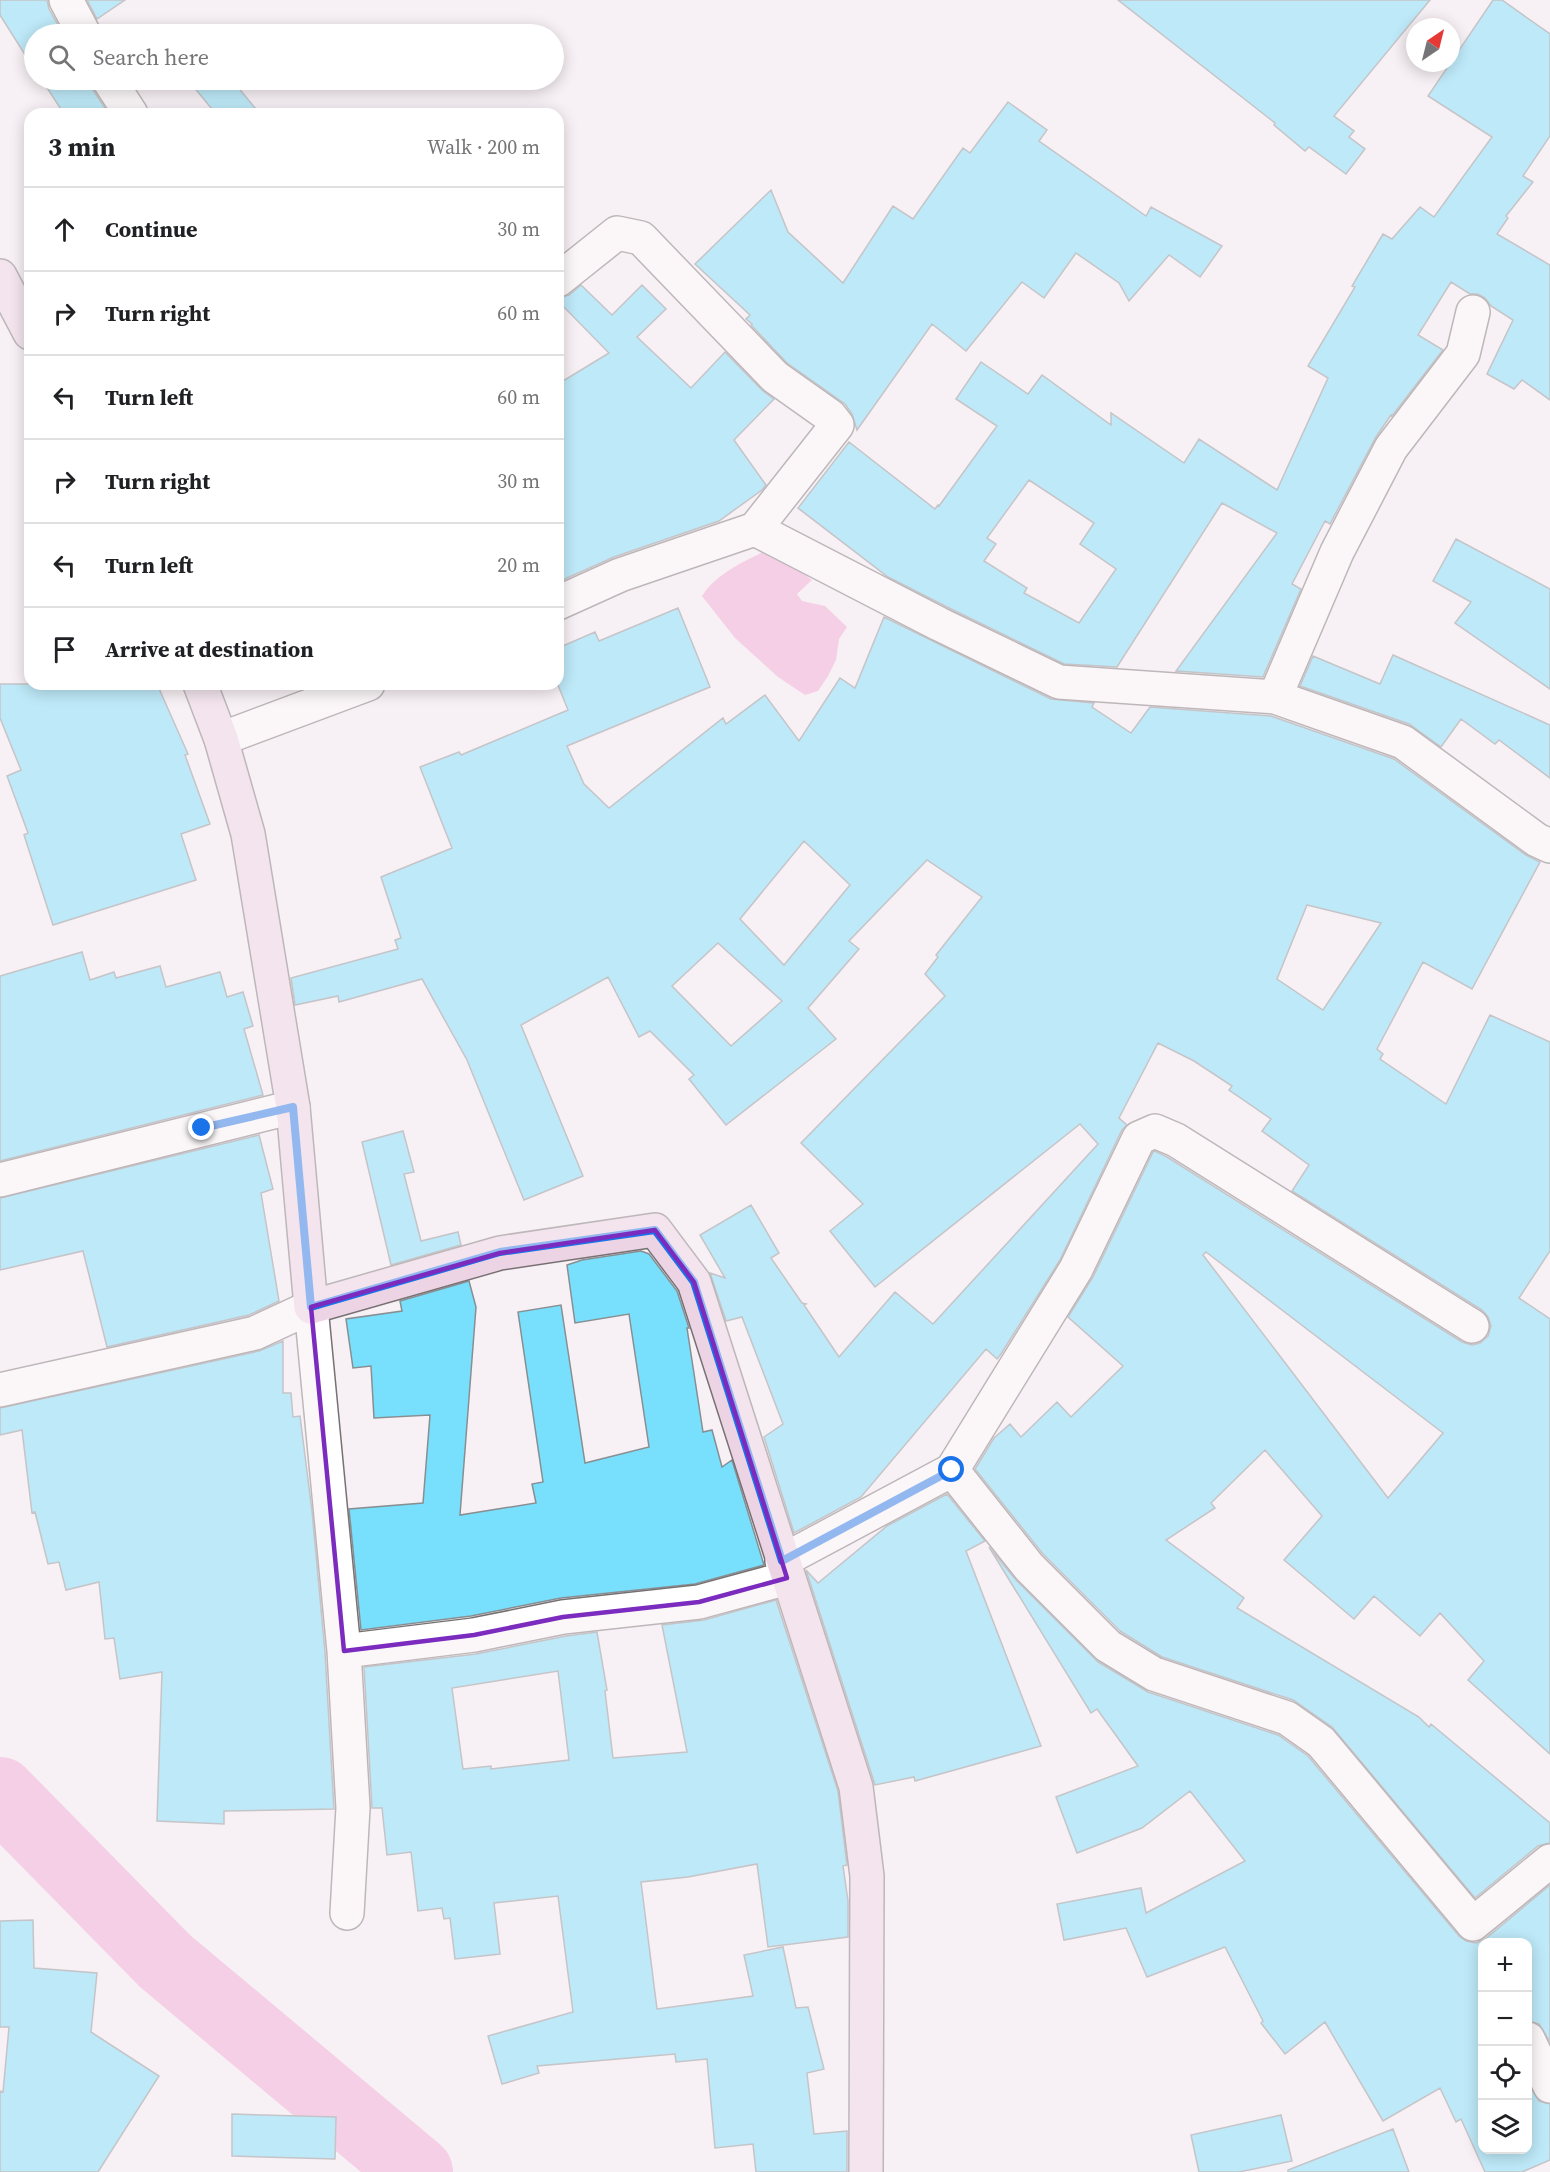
<!DOCTYPE html>
<html lang="en">
<head>
<meta charset="utf-8">
<style>
  :root { --surface:#fff; --page:#f2f2f2; --text:#202124; --muted:#757577; --line:#e0e0e0 }
  body { margin:0; font-family:"Source Serif 4",serif; background:var(--page); color:var(--text) }
  .controls { position:absolute; right:18px; bottom:18px; display:grid; overflow:hidden; border-radius:12px; box-shadow:0 3px 15px #0003 }
  .controls button { width:54px; height:54px; display:grid; place-items:center; padding:0; border:0; border-bottom:2px solid var(--line); background:var(--surface); color:var(--text); font:30px sans-serif }
  .compass { position:absolute; left:1406px; top:18px; width:54px; height:54px; border-radius:50%; background:var(--surface); box-shadow:0 3px 15px #0003; rotate:35deg }
  .stop { position:absolute; width:18px; height:18px; margin:-14px; border:4px solid #1a73e8; border-radius:50%; background:#fff }
  .stop.end { background:#1a73e8; border-color:#fff; box-shadow:0 2px 6px #0008 }
  .list { margin:0; padding:0; list-style:none }
  h2 { display:flex; justify-content:space-between; align-items:center; height:78px; margin:0; padding:0 24px; font-size:26px }
  h2 small { font-size:20px; font-weight:400; color:var(--muted) }
  .list li { display:grid; grid-template-columns:39px 1fr auto; gap:18px; align-items:center; box-sizing:border-box; height:84px; padding:0 24px; border-top:2px solid var(--line) }
  .list b { display:block; font-size:22px; white-space:nowrap }
  .list em { font-size:20px; font-style:normal; color:var(--muted) }
  .icon { flex:none; width:33px; height:33px; fill:none; stroke:currentColor; stroke-width:2; stroke-linecap:round; stroke-linejoin:round }
  .map { position:relative; flex:none; width:1550px; height:2172px; overflow:hidden }
  .search { position:absolute; background:var(--surface); box-shadow:0 3px 15px #0003; left:24px; top:24px; width:540px; height:66px; display:flex; align-items:center; gap:15px; box-sizing:border-box; padding:0 21px; border-radius:33px; color:var(--muted); font-size:22px }
  .panel { position:absolute; background:var(--surface); box-shadow:0 3px 15px #0003; left:24px; top:108px; width:540px; height:582px; border-radius:18px }
  .map>svg:first-child { display:block }
  .water { fill:#f2a7d5 }
  .lines { fill:none; stroke-linecap:round; stroke-linejoin:round }
  .river { stroke:#f2a7d5; stroke-width:72 }
  .building { fill:#78dffd; stroke:#888f92; stroke-width:1.5; fill-rule:evenodd }
  .street-casing { stroke:#777174; stroke-width:36 }
  .secondary-casing { stroke:#777174; stroke-width:36 }
  .street { stroke:#fff; stroke-width:33 }
  .secondary { stroke:#edd4e4; stroke-width:33 }
  .route { stroke:#1a73e8; stroke-width:8 }
  .marked { fill:none; stroke:#7b2cbf; stroke-width:4.5; stroke-linejoin:round }
</style>
</head>
<body>
<div class="map">
<svg width="1550" height="2172" viewBox="0 0 1550 2172">
  <rect width="100%" height="100%" fill="#f7f0f4"/>
  <path class="water" d="M 769,549 L 812,580 L 797,594 L 802,601 L 825,606 L 847,627 L 839,639 L 836,660 L 828,676 L 818,691 L 805,695 L 778,677 L 735,638 L 702,596 C 718,572 744,562 769,549 Z"/>
  <g class="lines">
    <path class="river" d="M 0,1793 L 165,1961 L 417,2172"/>
  </g>
  <path class="building" d="M 0,0 L 47,0 L 49,9 L 63,34 L 34,34 L 34,69 L 0,15 Z
    M 87,0 L 125,0 L 97,19 Z
    M 1118,0 L 1430,0 L 1334,116 L 1354,131 L 1349,137 L 1365,149 L 1346,174 L 1309,147 L 1305,151 L 1274,125 L 1275,123 Z
    M 1493,0 L 1502,0 L 1550,34 L 1550,136 L 1523,176 L 1533,182 L 1506,216 L 1508,218 L 1497,234 L 1550,265 L 1550,400 L 1522,380 L 1514,389 L 1487,374 L 1513,320 L 1491,306 L 1485,298 L 1478,294 L 1470,294 L 1451,282 L 1418,335 L 1443,350 L 1392,416 L 1391,415 L 1376,437 L 1330,524 L 1325,521 L 1292,584 L 1301,589 L 1263,677 L 1176,671 L 1277,533 L 1222,503 L 1117,667 L 1064,664 L 947,607 L 888,577 L 798,508 L 849,442 L 935,509 L 938,505 L 939,506 L 997,426 L 956,399 L 981,362 L 1028,394 L 1042,375 L 1111,425 L 1111,413 L 1184,463 L 1199,439 L 1277,490 L 1328,378 L 1308,366 L 1355,287 L 1352,286 L 1383,234 L 1392,239 L 1420,207 L 1434,217 L 1492,137 L 1428,96 ZM 1029,480 L 1094,523 L 1080,544 L 1116,569 L 1079,623 L 1024,593 L 1027,588 L 984,561 L 996,544 L 987,538 Z
    M 42,80 L 90,80 L 93,90 L 109,114 L 64,114 Z
    M 188,80 L 232,80 L 260,114 L 216,114 Z
    M 1008,102 L 1047,130 L 1039,141 L 1146,216 L 1151,207 L 1222,246 L 1200,277 L 1169,255 L 1129,301 L 1119,283 L 1076,253 L 1044,298 L 1022,282 L 966,351 L 932,324 L 857,430 L 852,414 L 845,404 L 787,363 L 751,325 L 752,324 L 746,319 L 750,315 L 695,264 L 771,190 L 788,232 L 843,283 L 893,206 L 913,219 L 963,148 L 970,153 Z
    M 581,285 L 612,315 L 642,285 L 666,309 L 637,337 L 691,388 L 725,352 L 762,390 L 774,399 L 734,440 L 766,485 L 762,490 L 719,521 L 614,557 L 558,582 L 558,384 L 609,353 L 558,301 L 558,298 L 569,295 Z
    M 1456,539 L 1550,589 L 1550,689 L 1455,623 L 1471,602 L 1433,581 Z
    M 678,608 L 710,687 L 567,746 L 584,784 L 609,808 L 723,718 L 726,724 L 765,695 L 799,741 L 840,678 L 855,688 L 884,617 L 1051,699 L 1094,703 L 1092,707 L 1131,733 L 1150,707 L 1271,716 L 1394,759 L 1526,855 L 1540,862 L 1472,989 L 1423,962 L 1377,1049 L 1383,1054 L 1380,1059 L 1446,1104 L 1490,1015 L 1550,1042 L 1550,1251 L 1519,1298 L 1550,1319 L 1550,1754 L 1468,1680 L 1484,1661 L 1440,1613 L 1420,1636 L 1374,1596 L 1354,1619 L 1284,1560 L 1322,1516 L 1265,1450 L 1211,1503 L 1215,1508 L 1166,1540 L 1244,1598 L 1237,1608 L 1419,1717 L 1429,1727 L 1431,1724 L 1550,1823 L 1550,1843 L 1538,1846 L 1475,1898 L 1332,1727 L 1293,1700 L 1162,1657 L 1120,1631 L 1043,1554 L 975,1469 L 994,1438 L 1010,1424 L 1021,1437 L 1057,1402 L 1071,1417 L 1123,1366 L 1068,1317 L 1093,1277 L 1153,1152 L 1155,1151 L 1167,1157 L 1462,1342 L 1472,1345 L 1480,1343 L 1488,1336 L 1491,1326 L 1488,1317 L 1482,1310 L 1292,1191 L 1309,1165 L 1262,1131 L 1271,1119 L 1229,1090 L 1232,1086 L 1194,1061 L 1158,1043 L 1119,1118 L 1127,1125 L 1122,1130 L 1060,1260 L 1001,1354 L 997,1359 L 986,1349 L 861,1497 L 794,1533 L 764,1437 L 783,1424 L 742,1317 L 726,1321 L 710,1273 L 725,1278 L 700,1235 L 751,1205 L 779,1253 L 771,1258 L 802,1303 L 806,1304 L 804,1305 L 839,1357 L 895,1292 L 933,1324 L 1098,1144 L 1080,1124 L 875,1287 L 830,1231 L 863,1204 L 801,1143 L 945,996 L 925,974 L 938,957 L 936,955 L 982,897 L 927,860 L 849,941 L 859,949 L 808,1008 L 836,1039 L 726,1125 L 689,1079 L 694,1075 L 650,1031 L 639,1037 L 608,977 L 521,1025 L 583,1176 L 524,1200 L 467,1060 L 422,979 L 339,1002 L 338,996 L 295,1005 L 291,978 L 398,949 L 395,940 L 401,938 L 381,877 L 452,848 L 420,767 L 459,752 L 461,755 L 568,710 L 558,685 L 558,648 L 595,632 L 599,641 ZM 804,841 L 850,885 L 784,965 L 740,919 ZM 1307,905 L 1381,923 L 1323,1010 L 1277,979 ZM 718,943 L 782,1001 L 731,1046 L 672,986 ZM 1206,1252 L 1443,1433 L 1388,1498 L 1203,1255 Z
    M 1393,655 L 1550,725 L 1550,778 L 1499,740 L 1495,744 L 1461,719 L 1441,747 L 1409,724 L 1300,686 L 1313,656 L 1380,684 Z
    M 0,684 L 157,684 L 188,754 L 185,755 L 210,824 L 181,834 L 196,880 L 53,925 L 24,835 L 28,833 L 7,776 L 21,770 L 0,718 Z
    M 82,952 L 90,980 L 114,972 L 116,978 L 160,966 L 166,987 L 220,972 L 227,997 L 243,992 L 253,1026 L 244,1029 L 263,1095 L 0,1161 L 0,976 Z
    M 403,1131 L 414,1172 L 404,1174 L 421,1241 L 458,1232 L 461,1245 L 391,1265 L 362,1142 Z
    M 259,1135 L 273,1189 L 261,1193 L 279,1301 L 249,1315 L 107,1347 L 83,1251 L 0,1270 L 0,1198 Z
    M 641,1251 L 649,1254 L 677,1291 L 689,1328 L 687,1328 L 703,1432 L 712,1430 L 722,1467 L 732,1460 L 764,1565 L 695,1584 L 561,1598 L 471,1616 L 361,1630 L 349,1509 L 423,1503 L 430,1415 L 374,1418 L 371,1366 L 353,1368 L 346,1319 L 402,1311 L 400,1301 L 469,1281 L 476,1307 L 460,1515 L 536,1503 L 532,1484 L 543,1482 L 518,1312 L 561,1305 L 585,1463 L 649,1447 L 629,1314 L 575,1323 L 567,1265 L 582,1260 Z
    M 283,1341 L 283,1393 L 291,1393 L 293,1417 L 300,1416 L 312,1511 L 325,1652 L 334,1809 L 224,1811 L 224,1824 L 157,1821 L 162,1672 L 120,1679 L 114,1638 L 105,1639 L 99,1582 L 66,1590 L 59,1562 L 48,1564 L 35,1512 L 32,1513 L 22,1430 L 0,1435 L 0,1408 L 259,1351 Z
    M 947,1494 L 985,1541 L 966,1551 L 1041,1746 L 915,1781 L 914,1777 L 875,1785 L 806,1570 L 818,1583 L 887,1526 Z
    M 989,1547 L 1016,1580 L 1098,1662 L 1148,1692 L 1278,1735 L 1308,1756 L 1459,1936 L 1466,1941 L 1476,1943 L 1485,1939 L 1550,1885 L 1550,2042 L 1539,2024 L 1527,2021 L 1527,1942 L 1482,1942 L 1482,2150 L 1527,2150 L 1527,2082 L 1539,2101 L 1550,2104 L 1550,2160 L 1522,2172 L 1485,2172 L 1461,2119 L 1456,2122 L 1440,2088 L 1383,2121 L 1325,2022 L 1285,2054 L 1261,2023 L 1263,2021 L 1225,1947 L 1147,1977 L 1126,1928 L 1064,1940 L 1057,1904 L 1141,1888 L 1146,1913 L 1245,1861 L 1190,1791 L 1142,1828 L 1077,1853 L 1056,1797 L 1138,1766 L 1097,1709 L 1091,1713 Z
    M 776,1600 L 838,1791 L 847,1865 L 843,1866 L 848,1901 L 848,1937 L 768,1947 L 757,1864 L 688,1877 L 641,1882 L 657,2009 L 753,1996 L 744,1955 L 783,1947 L 796,2008 L 808,2007 L 824,2069 L 807,2073 L 814,2134 L 847,2131 L 847,2172 L 756,2172 L 753,2144 L 715,2148 L 707,2059 L 676,2062 L 675,2054 L 537,2066 L 539,2073 L 502,2084 L 488,2036 L 573,2012 L 558,1896 L 494,1903 L 500,1954 L 455,1959 L 450,1918 L 444,1919 L 442,1908 L 418,1911 L 411,1852 L 387,1855 L 382,1808 L 372,1808 L 364,1667 L 476,1654 L 566,1636 L 597,1632 L 607,1690 L 605,1691 L 613,1758 L 687,1752 L 662,1625 L 704,1620 ZM 558,1671 L 569,1760 L 491,1769 L 491,1766 L 463,1769 L 452,1688 Z
    M 33,1920 L 34,1968 L 97,1973 L 91,2032 L 159,2076 L 98,2172 L 0,2172 L 0,2091 L 3,2092 L 9,2027 L 0,2027 L 0,1921 Z
    M 232,2114 L 336,2117 L 335,2159 L 232,2156 Z
    M 1281,2115 L 1292,2161 L 1239,2172 L 1199,2172 L 1191,2135 Z
    M 1393,2129 L 1409,2172 L 1288,2172 L 1288,2170 Z"/>
  <g class="lines">
    <defs>
      <path id="street" d="M 66,0 L 84,34
        M 109,80 L 131,114
        M 558,280 L 617,233 L 641,238 L 775,377 L 830,416 L 837,425 L 755,529
        M 558,603 L 620,575 L 755,529 L 939,624 L 1059,682 L 1275,697 L 1403,742 L 1537,840 L 1550,846
        M 1275,697 L 1337,552 L 1391,448 L 1463,354 L 1473,312
        M 221,739 L 368,684
        M 0,1180 L 293,1107
        M 0,1390 L 255,1333 L 311,1307 L 344,1651 L 353,1808 L 347,1913
        M 952,1470 L 1076,1269 L 1139,1138 L 1155,1131 L 1176,1140 L 1472,1326
        M 782,1561 L 952,1470 L 1029,1567 L 1108,1646 L 1154,1674 L 1287,1718 L 1321,1742 L 1473,1924 L 1550,1861
        M 344,1651 L 474,1635 L 563,1617 L 699,1602 L 787,1578
        M 1528,2039 L 1550,2086"/>
      <path id="secondary" d="M 0,276 L 30,333
        M 200,684 L 221,739 L 248,834 L 293,1107 L 311,1307 L 500,1253 L 655,1230 L 694,1282 L 856,1787 L 867,1876 L 866,2172"/>
    </defs>
    <use href="#street" class="street-casing"/>
    <use href="#secondary" class="secondary-casing"/>
    <use href="#street" class="street"/>
    <use href="#secondary" class="secondary"/>
  </g>
  <g class="lines">
    <path class="route" d="M 202,1128 L 293,1107 L 311,1307 L 500,1252 L 655,1230 L 694,1282 L 782,1561 L 952,1470"/>
  </g>
  <path d="M0 0H1550V2172H0ZM 655,1230 L 694,1282 L 787,1578 L 699,1602 L 563,1617 L 474,1635 L 344,1651 L 311,1307 L 500,1253 Z" fill="#f7f0f4" fill-opacity=".55" fill-rule="evenodd"/>
  <path class="marked" d="M 655,1230 L 694,1282 L 787,1578 L 699,1602 L 563,1617 L 474,1635 L 344,1651 L 311,1307 L 500,1253 Z"/>
</svg>
<div class="controls">
<button>+</button>
<button>−</button>
<button><svg class="icon" aria-label="locate" viewBox="0 0 24 24"><circle cx="12" cy="12" r="6"/><path d="M12 2v4M12 18v4M2 12h4M18 12h4"/></svg></button>
<button><svg class="icon" aria-label="layers" viewBox="0 0 24 24"><path d="M12 4l9 5-9 5-9-5zM3 14l9 5 9-5"/></svg></button>
</div>
<svg class="compass" viewBox="-18 -18 36 36"><path d="M0-13l5 13h-10z" fill="#e53935"/><path d="M0 13l5-13h-10z" fill="#757577"/></svg>
<div class="stop" style="left:952px;top:1470px"></div>
<div class="stop end" style="left:202px;top:1128px"></div>
<div class="search"><svg class="icon" aria-label="search" viewBox="0 0 24 24"><circle cx="10" cy="10" r="6"/><path d="M15 15l6 6"/></svg>Search here</div>
<section class="panel">
<h2>3 min<small>Walk · 200 m</small></h2>
<ul class="list">
<li><svg class="icon" aria-label="ahead" viewBox="0 0 24 24"><path d="M12 20V5M6 11l6-6 6 6"/></svg><div><b>Continue</b></div><em>30 m</em></li>
<li><svg class="icon" aria-label="right" viewBox="0 0 24 24"><path d="M7 20v-9h11M14 6l5 5-5 5"/></svg><div><b>Turn right</b></div><em>60 m</em></li>
<li><svg class="icon" aria-label="left" viewBox="0 0 24 24"><path d="M17 20v-9H6M10 6l-5 5 5 5"/></svg><div><b>Turn left</b></div><em>60 m</em></li>
<li><svg class="icon" aria-label="right" viewBox="0 0 24 24"><path d="M7 20v-9h11M14 6l5 5-5 5"/></svg><div><b>Turn right</b></div><em>30 m</em></li>
<li><svg class="icon" aria-label="left" viewBox="0 0 24 24"><path d="M17 20v-9H6M10 6l-5 5 5 5"/></svg><div><b>Turn left</b></div><em>20 m</em></li>
<li><svg class="icon" aria-label="arrive" viewBox="0 0 24 24"><path d="M6 21V4h12l-3 4 3 4H6"/></svg><div><b>Arrive at destination</b></div></li>
</ul>
</section>
</div>
</body>
</html>
